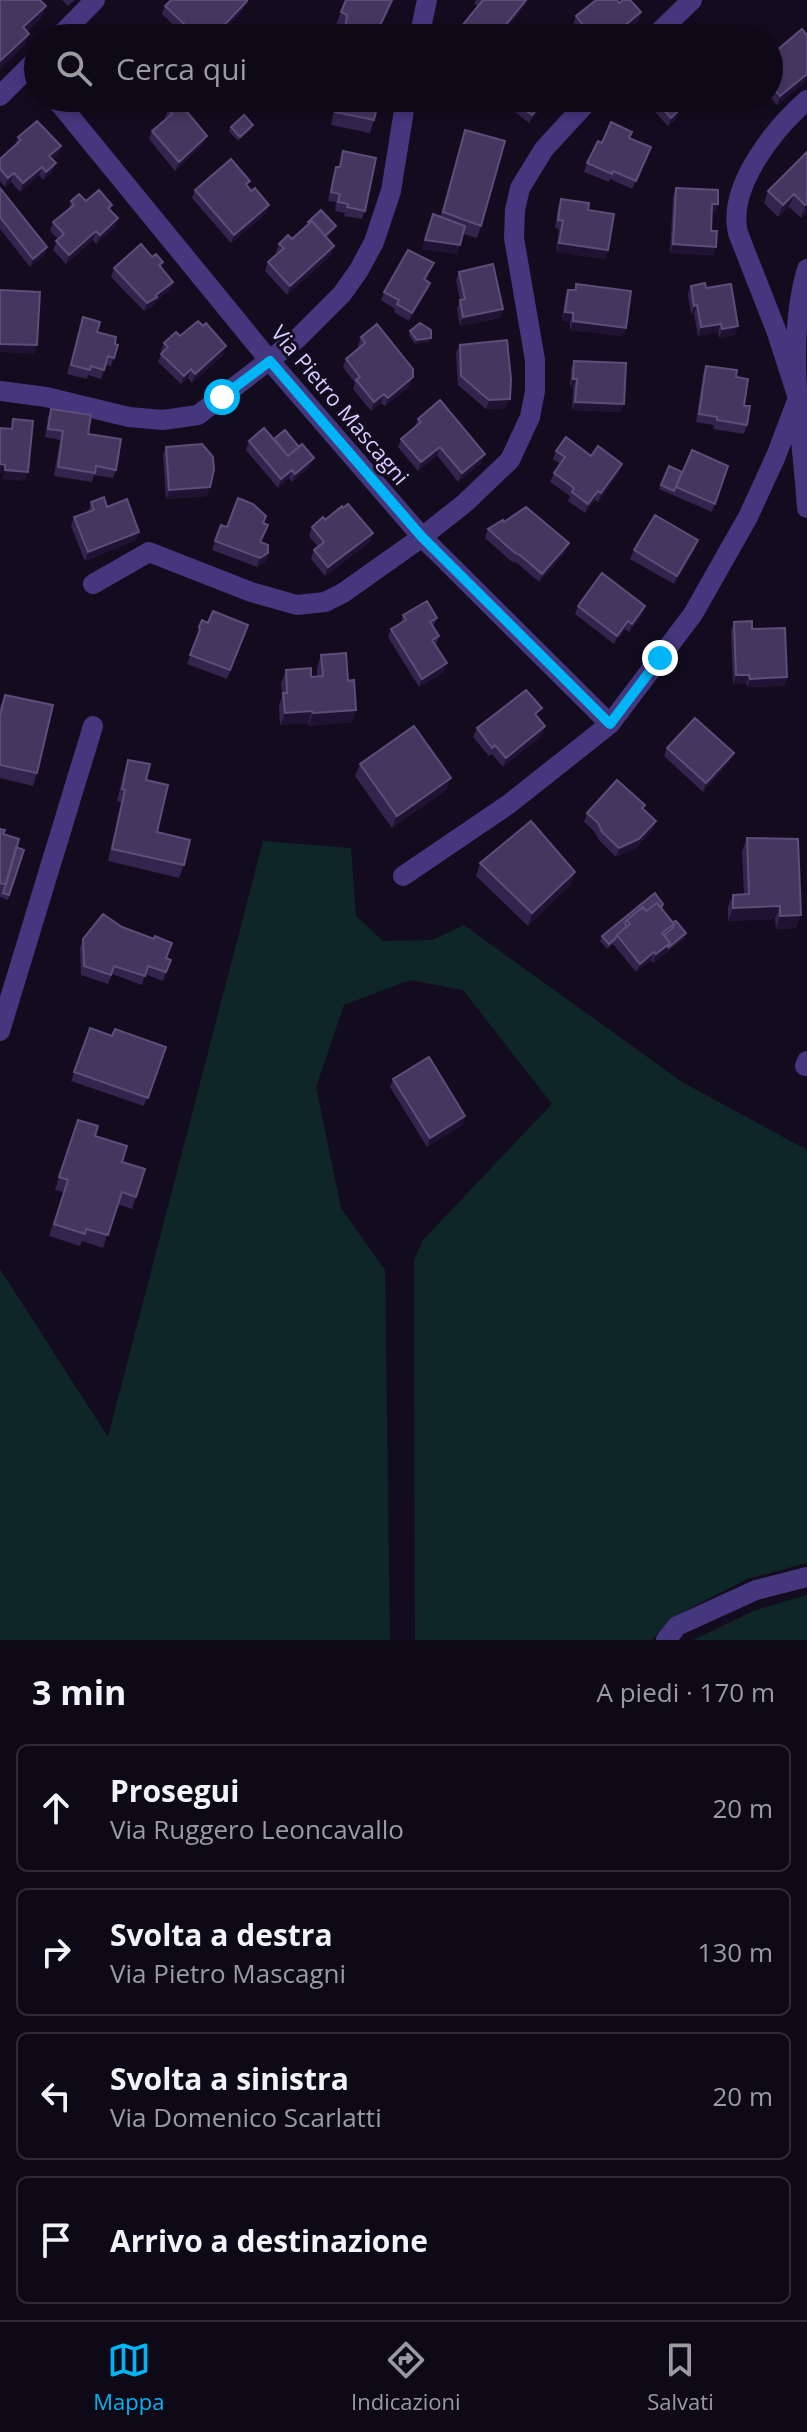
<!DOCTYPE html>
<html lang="it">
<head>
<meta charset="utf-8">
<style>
  :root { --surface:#0e0917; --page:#1c1724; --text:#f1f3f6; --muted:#9b9aa1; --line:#2e2a36; --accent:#00b5f5 }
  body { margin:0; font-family:"Open Sans",sans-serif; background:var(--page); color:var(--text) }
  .stop { position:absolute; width:24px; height:24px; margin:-18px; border:6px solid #00b5f5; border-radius:50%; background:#fff }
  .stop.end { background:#00b5f5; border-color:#fff; box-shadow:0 2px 8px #0008 }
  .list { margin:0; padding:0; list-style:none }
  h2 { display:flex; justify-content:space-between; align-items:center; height:104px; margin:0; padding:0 32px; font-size:34px }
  h2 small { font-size:26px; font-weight:400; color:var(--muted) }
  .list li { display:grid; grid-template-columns:52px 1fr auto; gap:24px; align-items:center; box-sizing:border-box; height:128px; margin:0 16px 16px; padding:0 16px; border:2px solid var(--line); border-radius:12px }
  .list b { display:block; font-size:30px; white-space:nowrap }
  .list p { margin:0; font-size:26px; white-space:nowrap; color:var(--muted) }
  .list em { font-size:26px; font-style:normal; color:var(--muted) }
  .icon { flex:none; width:44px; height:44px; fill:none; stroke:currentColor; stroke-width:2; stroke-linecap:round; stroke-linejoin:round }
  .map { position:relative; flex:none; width:807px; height:1640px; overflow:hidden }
  .search { position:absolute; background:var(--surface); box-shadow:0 4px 12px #0003; left:24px; right:24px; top:24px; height:88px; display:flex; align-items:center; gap:20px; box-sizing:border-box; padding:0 28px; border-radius:44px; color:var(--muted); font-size:30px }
  .sheet { height:680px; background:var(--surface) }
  nav { display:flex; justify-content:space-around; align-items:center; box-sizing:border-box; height:112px; border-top:2px solid var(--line); background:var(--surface); font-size:22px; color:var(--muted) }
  nav a { display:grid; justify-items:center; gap:4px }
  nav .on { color:var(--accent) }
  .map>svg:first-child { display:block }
  .green { fill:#0f2629 }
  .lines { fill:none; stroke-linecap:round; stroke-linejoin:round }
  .minor { stroke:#45377e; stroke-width:20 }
  .wall { fill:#33244d }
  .shaded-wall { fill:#1f1333 }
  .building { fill:#453660; stroke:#5c4d79; stroke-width:2 }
  .route { stroke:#00b5f5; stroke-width:10 }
  .labels { text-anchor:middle; stroke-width:6; stroke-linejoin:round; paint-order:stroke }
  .street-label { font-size:22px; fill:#d9caff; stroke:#130c1f }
</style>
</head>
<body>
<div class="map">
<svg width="807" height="1640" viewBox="0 0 807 1640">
  <rect width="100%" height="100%" fill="#130c1f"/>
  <path class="green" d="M 263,841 L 351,848 L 356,916 L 383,941 L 432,940 L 464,925 L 682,1082 L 807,1150 L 807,1563 L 747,1579 L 671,1618 L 652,1640 L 415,1640 L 414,1261 L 422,1241 L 552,1104 L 463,990 L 410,980 L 344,1005 L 316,1087 L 341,1208 L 385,1270 L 390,1640 L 0,1640 L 0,1269 L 108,1437 Z
    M 807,1595 L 807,1640 L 693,1640 L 756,1610 Z"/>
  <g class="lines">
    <path class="minor" d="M 58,38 L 95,0
      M 419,38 L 427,0
      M 653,38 L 692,0
      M 0,96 L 38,58
      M 55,98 L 270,361 L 422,537 L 610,724
      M 807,269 C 785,343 802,431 807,508
      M 0,391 L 46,397 L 129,417 L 163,420 L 198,415 L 298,338 L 342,294 L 359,270 L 374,242 L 391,191 L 406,98
      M 798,398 L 776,330 L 738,233 C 727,187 774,129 807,100
      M 93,584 L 149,552 L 251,592 L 297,605 L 325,602 L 343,593 L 422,537 L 465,503 L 510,460 L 530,417 L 535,391 L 535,360 L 514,238 L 515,210 L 520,188 L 544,149 L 591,98
      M 403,876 L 509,804 L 610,724 L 693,614 L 748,517 L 776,456 L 798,398
      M 0,1031 L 93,726
      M 805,1066 L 807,1061
      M 666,1640 L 677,1626 L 756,1590 L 807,1577"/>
  </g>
  <path class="wall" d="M 62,0 L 75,0 L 68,6 Z
    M 346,0 L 376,38 L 341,38 L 343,27 L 336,24 Z
    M 476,0 L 529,0 L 499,38 L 461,38 L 458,35 L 461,27 L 478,6 L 474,4 Z
    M 619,3 L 641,12 L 638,21 L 617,38 L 587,37 L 584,38 L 573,25 L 576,16 Z
    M 165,6 L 244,9 L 217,38 L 187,38 L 162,14 Z
    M 807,35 L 807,80 L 777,105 L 769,96 L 769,57 Z
    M 336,98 L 383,98 L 381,103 L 378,103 L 374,120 L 370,133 L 331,125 Z
    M 497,98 L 549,98 L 529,123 Z
    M 642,98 L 699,98 L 686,110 L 678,101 L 675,104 L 680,109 L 677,118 L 668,126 Z
    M 168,109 L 203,144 L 175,171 L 149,139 L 152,131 L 166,119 L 165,118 Z
    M 231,127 L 251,129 L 238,141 L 229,131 Z
    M 465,130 L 481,226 L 477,238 L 463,234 L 457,254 L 422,249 L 433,214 L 440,217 Z
    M 18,137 L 58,155 L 52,160 L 56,163 L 52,172 L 43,180 L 39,175 L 20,192 L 11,182 L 5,187 L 0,181 L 0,159 L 15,145 Z
    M 629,138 L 648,156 L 632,189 L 610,179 L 609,182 L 584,172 L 587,163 L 602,143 Z
    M 343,151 L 365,211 L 362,219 L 344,216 L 345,213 L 335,211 L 336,202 L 328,201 L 333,175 L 336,167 L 339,167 Z
    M 807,152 L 807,212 L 801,218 L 789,207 L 778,217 L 764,203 L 768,191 Z
    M 248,187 L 266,213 L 231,243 L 192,198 L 195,190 Z
    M 0,188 L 47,247 L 44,256 L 30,267 L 0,229 Z
    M 676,188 L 718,204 L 715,213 L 712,213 L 711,231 L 713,255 L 670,253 L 673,197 Z
    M 561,199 L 608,250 L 605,259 L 556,252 L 559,229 L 555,228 L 558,207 Z
    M 71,201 L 86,201 L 112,205 L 110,209 L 118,218 L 115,227 L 96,244 L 93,240 L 66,264 L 53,250 L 58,239 L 50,231 L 53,222 L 68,210 Z
    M 308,222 L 336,226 L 334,230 L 326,237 L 334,246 L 331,255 L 287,295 L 265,271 L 268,262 L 278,254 L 276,252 L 279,244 L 292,239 L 306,226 Z
    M 152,257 L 163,262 L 161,267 L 173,282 L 170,290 L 155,302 L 154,305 L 144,311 L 111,277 L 114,268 Z
    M 434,263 L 426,280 L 430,283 L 427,291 L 409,321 L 394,312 L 395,309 L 381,300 L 384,292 Z
    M 459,272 L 503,309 L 500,318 L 460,326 L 457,309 L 460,300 L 456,280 Z
    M 576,284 L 626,328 L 623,336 L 570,330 L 570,322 L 562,320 L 565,298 L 568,290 L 574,290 Z
    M 691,286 L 706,288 L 735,335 L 719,338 L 718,332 L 698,336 L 694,314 L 691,314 L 688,294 Z
    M 83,317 L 97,332 L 118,345 L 111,366 L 106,365 L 101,379 L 88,375 L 87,379 L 67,374 Z
    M 410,331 L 429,342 L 415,344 L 409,335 Z
    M 180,336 L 223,355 L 192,383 L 188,378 L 181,384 L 158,362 L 162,352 L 161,351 L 164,343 Z
    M 361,337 L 410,386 L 385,406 L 381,403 L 371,411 L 353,389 L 355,383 L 343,367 L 346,359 L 359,348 L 358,346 Z
    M 460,345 L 506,408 L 486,409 L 458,385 L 456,353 Z
    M 574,361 L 621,412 L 572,410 L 573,387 L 570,387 L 571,369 Z
    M 706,366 L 736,377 L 744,406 L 747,425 L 744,434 L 713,429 L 714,425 L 696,422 L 703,374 Z
    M 51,409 L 88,434 L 116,470 L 113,478 L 94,475 L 92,482 L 54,476 L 60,440 L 45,437 L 48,418 Z
    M 418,419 L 481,463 L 458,482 L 437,455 L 418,471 L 398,447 L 401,439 L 415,427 Z
    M 274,439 L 310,466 L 292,482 L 289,478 L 278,488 L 246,450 L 249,441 Z
    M 166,447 L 207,496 L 166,499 L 163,455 Z
    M 556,451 L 591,456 L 619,472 L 598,502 L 595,500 L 585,513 L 568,501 L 570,496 L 550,482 L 554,473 L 560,464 L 553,459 Z
    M 728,466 L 712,512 L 659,489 L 661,485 L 682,472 Z
    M 91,502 L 107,507 L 139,532 L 136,540 L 85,561 L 71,526 L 74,517 L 88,512 Z
    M 325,520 L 373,533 L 370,542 L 325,576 L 311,559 L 314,550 L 318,547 L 309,536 L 312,527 Z
    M 504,522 L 566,552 L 539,582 L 517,563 L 512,562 L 485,538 L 488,529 Z
    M 263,523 L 261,542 L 268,553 L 265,562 L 257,567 L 212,550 L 215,541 Z
    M 695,549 L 674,584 L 630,559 L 634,550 Z
    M 578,606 L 642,615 L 629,632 L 625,629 L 614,644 L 575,614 Z
    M 403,615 L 437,618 L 433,627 L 439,636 L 436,645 L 444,672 L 419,687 L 388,637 L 391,629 L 401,623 Z
    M 202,620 L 208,623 L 248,625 L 227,679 L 187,664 L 197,638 L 196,636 Z
    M 734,622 L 752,629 L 787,677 L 784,686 L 747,687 L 746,684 L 733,684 L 731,631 Z
    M 321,655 L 352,722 L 308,726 L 308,723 L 280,725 L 279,706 L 282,696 L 281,683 L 286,670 L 311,677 L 317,676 L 317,668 Z
    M 5,695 L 37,773 L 33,786 L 0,778 L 0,707 Z
    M 539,717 L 545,726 L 542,735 L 503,767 L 492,754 L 489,756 L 473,737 L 477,728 Z
    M 667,748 L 730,761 L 703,792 L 664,756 Z
    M 128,760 L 157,832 L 184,865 L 179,878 L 108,861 L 121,802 L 117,801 L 124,772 Z
    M 360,764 L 446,790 L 392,828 L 355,776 Z
    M 645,805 L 643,809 L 653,829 L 636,848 L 616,857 L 599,840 L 594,831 L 584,822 L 587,813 Z
    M 0,829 L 3,834 L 16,847 L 24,850 L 8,900 L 0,897 Z
    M 747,838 L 796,928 L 776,929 L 775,919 L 728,921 L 728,907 L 733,895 L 744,894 L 742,851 Z
    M 480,863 L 571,884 L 528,926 L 476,876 Z
    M 655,893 L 662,909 L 673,922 L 686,933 L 685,938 L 653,963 L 651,960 L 636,972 L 613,944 L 607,949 L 600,941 L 602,936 Z
    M 83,939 L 171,960 L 163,981 L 145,974 L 142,985 L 112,974 L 108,984 L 81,975 L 80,948 Z
    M 90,1028 L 112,1036 L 166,1047 L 144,1106 L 71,1081 Z
    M 393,1079 L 465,1116 L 462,1125 L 427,1147 L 390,1087 Z
    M 73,1133 L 95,1136 L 122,1162 L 145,1169 L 132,1209 L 117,1204 L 103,1248 L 82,1241 L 80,1246 L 49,1236 L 63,1192 L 55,1190 Z"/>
  <path class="shaded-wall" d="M 392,0 L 394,0 L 376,38 L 374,38 Z
    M 526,0 L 529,0 L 499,38 L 495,38 Z
    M 247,1 L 244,9 L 217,38 L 212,38 Z
    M 46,6 L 41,19 L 19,40 L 23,27 Z
    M 641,12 L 638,21 L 617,38 L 610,38 Z
    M 29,34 L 24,46 L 0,69 L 0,61 Z
    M 807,74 L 807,80 L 777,105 L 780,96 Z
    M 546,98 L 549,98 L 529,123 L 532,115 Z
    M 692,98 L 699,98 L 686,110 L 689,101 Z
    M 680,109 L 677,118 L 668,126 L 671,118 Z
    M 253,125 L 251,129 L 238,141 L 240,137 Z
    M 207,136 L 203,144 L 175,171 L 179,162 Z
    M 61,146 L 58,155 L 46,165 L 49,156 Z
    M 56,163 L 52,172 L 43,180 L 46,172 Z
    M 42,167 L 39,175 L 20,192 L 23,183 Z
    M 14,173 L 11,182 L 5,187 L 8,178 Z
    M 794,194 L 789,207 L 778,217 L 783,205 Z
    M 712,204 L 718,204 L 715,213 L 709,213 Z
    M 807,204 L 807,212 L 801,218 L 805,205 Z
    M 269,205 L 266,213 L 231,243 L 234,235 Z
    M 118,218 L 115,227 L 96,244 L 100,235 Z
    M 96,231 L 93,240 L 66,264 L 69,255 Z
    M 425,240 L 460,245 L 457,254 L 422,249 Z
    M 559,243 L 608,250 L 605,259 L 556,252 Z
    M 673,244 L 716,247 L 713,255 L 670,253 Z
    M 334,246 L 331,255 L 287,295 L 290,286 Z
    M 47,247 L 44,256 L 30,267 L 33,259 Z
    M 173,282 L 170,290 L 155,302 L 154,305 L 144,311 L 147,303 Z
    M 430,283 L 427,291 L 409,321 L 412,313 Z
    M 697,305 L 694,314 L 691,314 L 694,306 Z
    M 503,309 L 500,318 L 460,326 L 463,317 Z
    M 565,312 L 573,313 L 570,322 L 562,320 Z
    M 573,321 L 626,328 L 623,336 L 570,330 Z
    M 721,324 L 718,332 L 698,336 L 701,327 Z
    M 738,326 L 735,335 L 719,338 L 722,329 Z
    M 431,338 L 429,342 L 415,344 L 417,340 Z
    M 0,344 L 37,345 L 34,354 L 0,352 Z
    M 226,346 L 223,355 L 192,383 L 195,374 Z
    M 191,369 L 188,378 L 181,384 L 184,376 Z
    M 413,377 L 410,386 L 385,406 L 388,398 Z
    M 573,379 L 577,379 L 573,387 L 570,387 Z
    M 384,394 L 381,403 L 371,411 L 374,402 Z
    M 510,399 L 506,408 L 486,409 L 489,400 Z
    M 575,402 L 624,404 L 621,412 L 572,410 Z
    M 440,447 L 437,455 L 418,471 L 421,462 Z
    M 485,454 L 481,463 L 458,482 L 462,473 Z
    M 314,458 L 310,466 L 292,482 L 295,474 Z
    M 0,464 L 5,465 L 2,473 L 0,473 Z
    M 622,464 L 619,472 L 598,502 L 601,493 Z
    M 5,470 L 28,472 L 25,481 L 2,479 Z
    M 292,470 L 289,478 L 278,488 L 281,479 Z
    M 210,487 L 207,496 L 166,499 L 169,490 Z
    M 598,491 L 595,500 L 585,513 L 588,504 Z
    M 139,532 L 136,540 L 85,561 L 88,552 Z
    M 373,533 L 370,542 L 325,576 L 328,567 Z
    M 698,540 L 695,549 L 674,584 L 677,576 Z
    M 569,543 L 566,552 L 539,582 L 542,574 Z
    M 268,553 L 265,562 L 257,567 L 260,558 Z
    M 645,606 L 642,615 L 629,632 L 632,624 Z
    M 628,621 L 625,629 L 614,644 L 617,636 Z
    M 447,663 L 444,672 L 419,687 L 422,679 Z
    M 736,675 L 749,675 L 746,684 L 733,684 Z
    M 787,677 L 784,686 L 747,687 L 750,679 Z
    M 356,710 L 352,722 L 308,726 L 313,713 Z
    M 312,711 L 308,723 L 280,725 L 285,713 Z
    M 545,726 L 542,735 L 503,767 L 506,758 Z
    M 734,753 L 730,761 L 703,792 L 706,783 Z
    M 451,778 L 446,790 L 392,828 L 397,816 Z
    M 656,821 L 653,829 L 636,848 L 616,857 L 619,848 Z
    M 575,872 L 571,884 L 528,926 L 532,913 Z
    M 780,906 L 775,919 L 728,921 L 733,908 Z
    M 801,915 L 796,928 L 776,929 L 780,916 Z
    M 686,933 L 685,938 L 653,963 L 656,954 L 670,943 Z
    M 654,952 L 651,960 L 636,972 L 640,964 Z
    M 465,1116 L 462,1125 L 427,1147 L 430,1138 Z"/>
  <path class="building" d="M 0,0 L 40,0 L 46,6 L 23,27 L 29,34 L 0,61 Z
    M 171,0 L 247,0 L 247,1 L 212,38 L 199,38 L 165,6 Z
    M 346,0 L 392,0 L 374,38 L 350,38 L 344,36 L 347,15 L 341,12 Z
    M 483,0 L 526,0 L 495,38 L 472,38 L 473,36 L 461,27 Z
    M 596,0 L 617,0 L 619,3 L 623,0 L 630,0 L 641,12 L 610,38 L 598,38 L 590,28 L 588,31 L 576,16 Z
    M 688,28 L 697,38 L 677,38 Z
    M 802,29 L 807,35 L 807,74 L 780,96 L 769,83 L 769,57 Z
    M 139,30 L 147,38 L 130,38 Z
    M 338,98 L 379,98 L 374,120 L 335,112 Z
    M 510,98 L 546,98 L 532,115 Z
    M 653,98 L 675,98 L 672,101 L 680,109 L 671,118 Z
    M 178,101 L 207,136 L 179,162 L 152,131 L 172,114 L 168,109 Z
    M 244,115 L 253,125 L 240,137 L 231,127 Z
    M 37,121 L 61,146 L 49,156 L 56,163 L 46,172 L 42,167 L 23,183 L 14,173 L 8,178 L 0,169 L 0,159 L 21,140 L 18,137 Z
    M 611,122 L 632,132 L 629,138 L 651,147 L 636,181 L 613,171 L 612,174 L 587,163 L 598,141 L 602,143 Z
    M 465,130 L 505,141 L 481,226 L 443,212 Z
    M 343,151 L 376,158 L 365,211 L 347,207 L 348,204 L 338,202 L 340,194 L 331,192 L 336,167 L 340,167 Z
    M 807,152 L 807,204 L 805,205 L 794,194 L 783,205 L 768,191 Z
    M 231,159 L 250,181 L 246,184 L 251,191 L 255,188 L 269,205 L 234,235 L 195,190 Z
    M 0,188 L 47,247 L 33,259 L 0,217 Z
    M 676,188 L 718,190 L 718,204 L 712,204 L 711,231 L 717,231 L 716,247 L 673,244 Z
    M 99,190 L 112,205 L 108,208 L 118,218 L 100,235 L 96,231 L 69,255 L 56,241 L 64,234 L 53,222 L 74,205 L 71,201 L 79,194 L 86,201 Z
    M 561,199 L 589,203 L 588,210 L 614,214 L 608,250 L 559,243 L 563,221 L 558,220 Z
    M 321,210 L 336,226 L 325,236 L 312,221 L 309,223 L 308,222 Z
    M 433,214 L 465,226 L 460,245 L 425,240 Z
    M 312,221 L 334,246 L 290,286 L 268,262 L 284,248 L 279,244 L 288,235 L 292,239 Z
    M 141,244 L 152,257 L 156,254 L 163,262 L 159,265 L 173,282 L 156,295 L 157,297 L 147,303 L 114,268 Z
    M 408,250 L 434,263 L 424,279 L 430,283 L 412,313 L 397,304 L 399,300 L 384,292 Z
    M 493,264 L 503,309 L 463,317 L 460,300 L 465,299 L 459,272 Z
    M 705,283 L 706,288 L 731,284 L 738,326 L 722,329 L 721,324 L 701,327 L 697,305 L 694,306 L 691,286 Z
    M 576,284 L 631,291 L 626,328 L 573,321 L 573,313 L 565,312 L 568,290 L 576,290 Z
    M 0,290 L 40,292 L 37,345 L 0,344 Z
    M 83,317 L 100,322 L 97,332 L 116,337 L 115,344 L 118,345 L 114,358 L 108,356 L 104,370 L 91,366 L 90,370 L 71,365 Z
    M 198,321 L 203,326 L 206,323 L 226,346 L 195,374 L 191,369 L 184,376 L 161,354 L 168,347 L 164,343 L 176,332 L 180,336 Z
    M 420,323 L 431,330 L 431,338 L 417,340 L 410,331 Z
    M 377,324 L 413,369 L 413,377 L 388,398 L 384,394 L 374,402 L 356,380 L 360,377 L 346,359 L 365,343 L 361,337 Z
    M 507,340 L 511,379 L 510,399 L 489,400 L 461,376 L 460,345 Z
    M 574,361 L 626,363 L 624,404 L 575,402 L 577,379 L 573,379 Z
    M 706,366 L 737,370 L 736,377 L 748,379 L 744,406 L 750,406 L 747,425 L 717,420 L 717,417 L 699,414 Z
    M 440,400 L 485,454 L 462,473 L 440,447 L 421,462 L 401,439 L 421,422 L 418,419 Z
    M 51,409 L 91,415 L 88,434 L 121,439 L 116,470 L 96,466 L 95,473 L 58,467 L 63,431 L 48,429 Z
    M 13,419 L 33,421 L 28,472 L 5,470 L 5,465 L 0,464 L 0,428 L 12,429 Z
    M 264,428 L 288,456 L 302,444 L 314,458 L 295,474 L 292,470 L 281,479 L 249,441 Z
    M 285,430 L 299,447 L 288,456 L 274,439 Z
    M 566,437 L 591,456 L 598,446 L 622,464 L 601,493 L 598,491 L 588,504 L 572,492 L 574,488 L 554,473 L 565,457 L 556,451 Z
    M 202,444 L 213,457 L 214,470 L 210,487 L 169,490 L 166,447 Z
    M 692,450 L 728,466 L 715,504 L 676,487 Z
    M 669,466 L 682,472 L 674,491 L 661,485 Z
    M 104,497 L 107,507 L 127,499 L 139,532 L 88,552 L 74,517 L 94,510 L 91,502 Z
    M 238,498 L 253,504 L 266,516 L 263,523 L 268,525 L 260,542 L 268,545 L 268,553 L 260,558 L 215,541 L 221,525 L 227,527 Z
    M 348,504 L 373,533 L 328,567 L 314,550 L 324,542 L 312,527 L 323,517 L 325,520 L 342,506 L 343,508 Z
    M 526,507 L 569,543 L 542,574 L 520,555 L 515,553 L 488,529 L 503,520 L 504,522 Z
    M 655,515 L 698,540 L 677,576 L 634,550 Z
    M 602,573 L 645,606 L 632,624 L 628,621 L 617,636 L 578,606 Z
    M 427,601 L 437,618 L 430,622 L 439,636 L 432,640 L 447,663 L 422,679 L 391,629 L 406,620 L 403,615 Z
    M 213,611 L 248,625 L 230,670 L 190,655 L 200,630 L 199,627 L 202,620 L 208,623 Z
    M 752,621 L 752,629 L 785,628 L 787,677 L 750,679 L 749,675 L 736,675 L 734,622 Z
    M 346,653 L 348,681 L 354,680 L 356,710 L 313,713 L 312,711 L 285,713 L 283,693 L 287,693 L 286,670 L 311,668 L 311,677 L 323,676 L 321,655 Z
    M 526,690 L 542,708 L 535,714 L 545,726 L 506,758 L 495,745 L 492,748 L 477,728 Z
    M 5,695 L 53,705 L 37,773 L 0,765 L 0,716 Z
    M 695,718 L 734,753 L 706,783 L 667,748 Z
    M 414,726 L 451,778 L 397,816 L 360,764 Z
    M 128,760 L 150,764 L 146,780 L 168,785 L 157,832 L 190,840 L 184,865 L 112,849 L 125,790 L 122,789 Z
    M 617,780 L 645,805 L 642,808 L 656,821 L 639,839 L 619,848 L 602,832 L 598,823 L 587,813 Z
    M 531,821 L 575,872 L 532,913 L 480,863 Z
    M 0,829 L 5,830 L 3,834 L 19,839 L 6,885 L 0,883 Z
    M 747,838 L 798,839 L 801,915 L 780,916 L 780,906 L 733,908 L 733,895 L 749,894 Z
    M 16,847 L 24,850 L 9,895 L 3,893 Z
    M 655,893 L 663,904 L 661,908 L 657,903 L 646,911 L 643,907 L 627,920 L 625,924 L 627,926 L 617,935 L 615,939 L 609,944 L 602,936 Z
    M 657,903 L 674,924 L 662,933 L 670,943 L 656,954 L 654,952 L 640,964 L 617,935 L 630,924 L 627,920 L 643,907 L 646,911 Z
    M 103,914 L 122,927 L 154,939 L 155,936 L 172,943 L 166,958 L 171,960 L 166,972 L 148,966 L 145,976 L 114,966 L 111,975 L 84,966 L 83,939 Z
    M 676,921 L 686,933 L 668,948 L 670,943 L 664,935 L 673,928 L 674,924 L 673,922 Z
    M 90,1028 L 112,1036 L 115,1029 L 166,1047 L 148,1098 L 74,1072 Z
    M 429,1057 L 465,1116 L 430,1138 L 393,1079 Z
    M 78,1120 L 98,1126 L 95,1136 L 127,1146 L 122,1162 L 145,1169 L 136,1197 L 122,1192 L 108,1235 L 86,1229 L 85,1234 L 54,1224 L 68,1180 L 59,1177 Z"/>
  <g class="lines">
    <path class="route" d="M 222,397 L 270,361 L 422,537 L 610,724 L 660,658"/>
  </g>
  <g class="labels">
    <g class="street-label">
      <text transform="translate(340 405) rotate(50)" y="8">Via Pietro Mascagni</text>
    </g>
  </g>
</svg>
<div class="stop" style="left:222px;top:397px"></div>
<div class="stop end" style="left:660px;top:658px"></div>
<div class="search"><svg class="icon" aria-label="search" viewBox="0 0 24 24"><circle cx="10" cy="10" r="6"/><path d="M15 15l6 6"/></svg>Cerca qui</div>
</div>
<section class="sheet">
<h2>3 min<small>A piedi · 170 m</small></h2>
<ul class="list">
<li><svg class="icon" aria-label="ahead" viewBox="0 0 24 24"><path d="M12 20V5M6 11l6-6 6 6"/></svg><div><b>Prosegui</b><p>Via Ruggero Leoncavallo</p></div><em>20 m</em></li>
<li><svg class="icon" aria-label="right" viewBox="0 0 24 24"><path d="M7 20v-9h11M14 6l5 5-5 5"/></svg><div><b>Svolta a destra</b><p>Via Pietro Mascagni</p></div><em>130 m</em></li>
<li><svg class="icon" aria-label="left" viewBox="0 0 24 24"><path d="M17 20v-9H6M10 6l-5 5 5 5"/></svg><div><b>Svolta a sinistra</b><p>Via Domenico Scarlatti</p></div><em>20 m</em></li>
<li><svg class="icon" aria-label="arrive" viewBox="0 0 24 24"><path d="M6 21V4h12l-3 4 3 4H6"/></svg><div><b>Arrivo a destinazione</b></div></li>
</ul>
</section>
<nav>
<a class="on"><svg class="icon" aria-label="map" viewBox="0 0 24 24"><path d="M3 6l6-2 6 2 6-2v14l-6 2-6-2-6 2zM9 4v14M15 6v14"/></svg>Mappa</a>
<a><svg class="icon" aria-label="directions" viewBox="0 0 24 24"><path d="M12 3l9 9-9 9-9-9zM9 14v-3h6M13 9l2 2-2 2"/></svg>Indicazioni</a>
<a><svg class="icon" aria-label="saved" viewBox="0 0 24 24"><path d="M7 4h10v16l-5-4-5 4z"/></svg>Salvati</a>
</nav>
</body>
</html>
